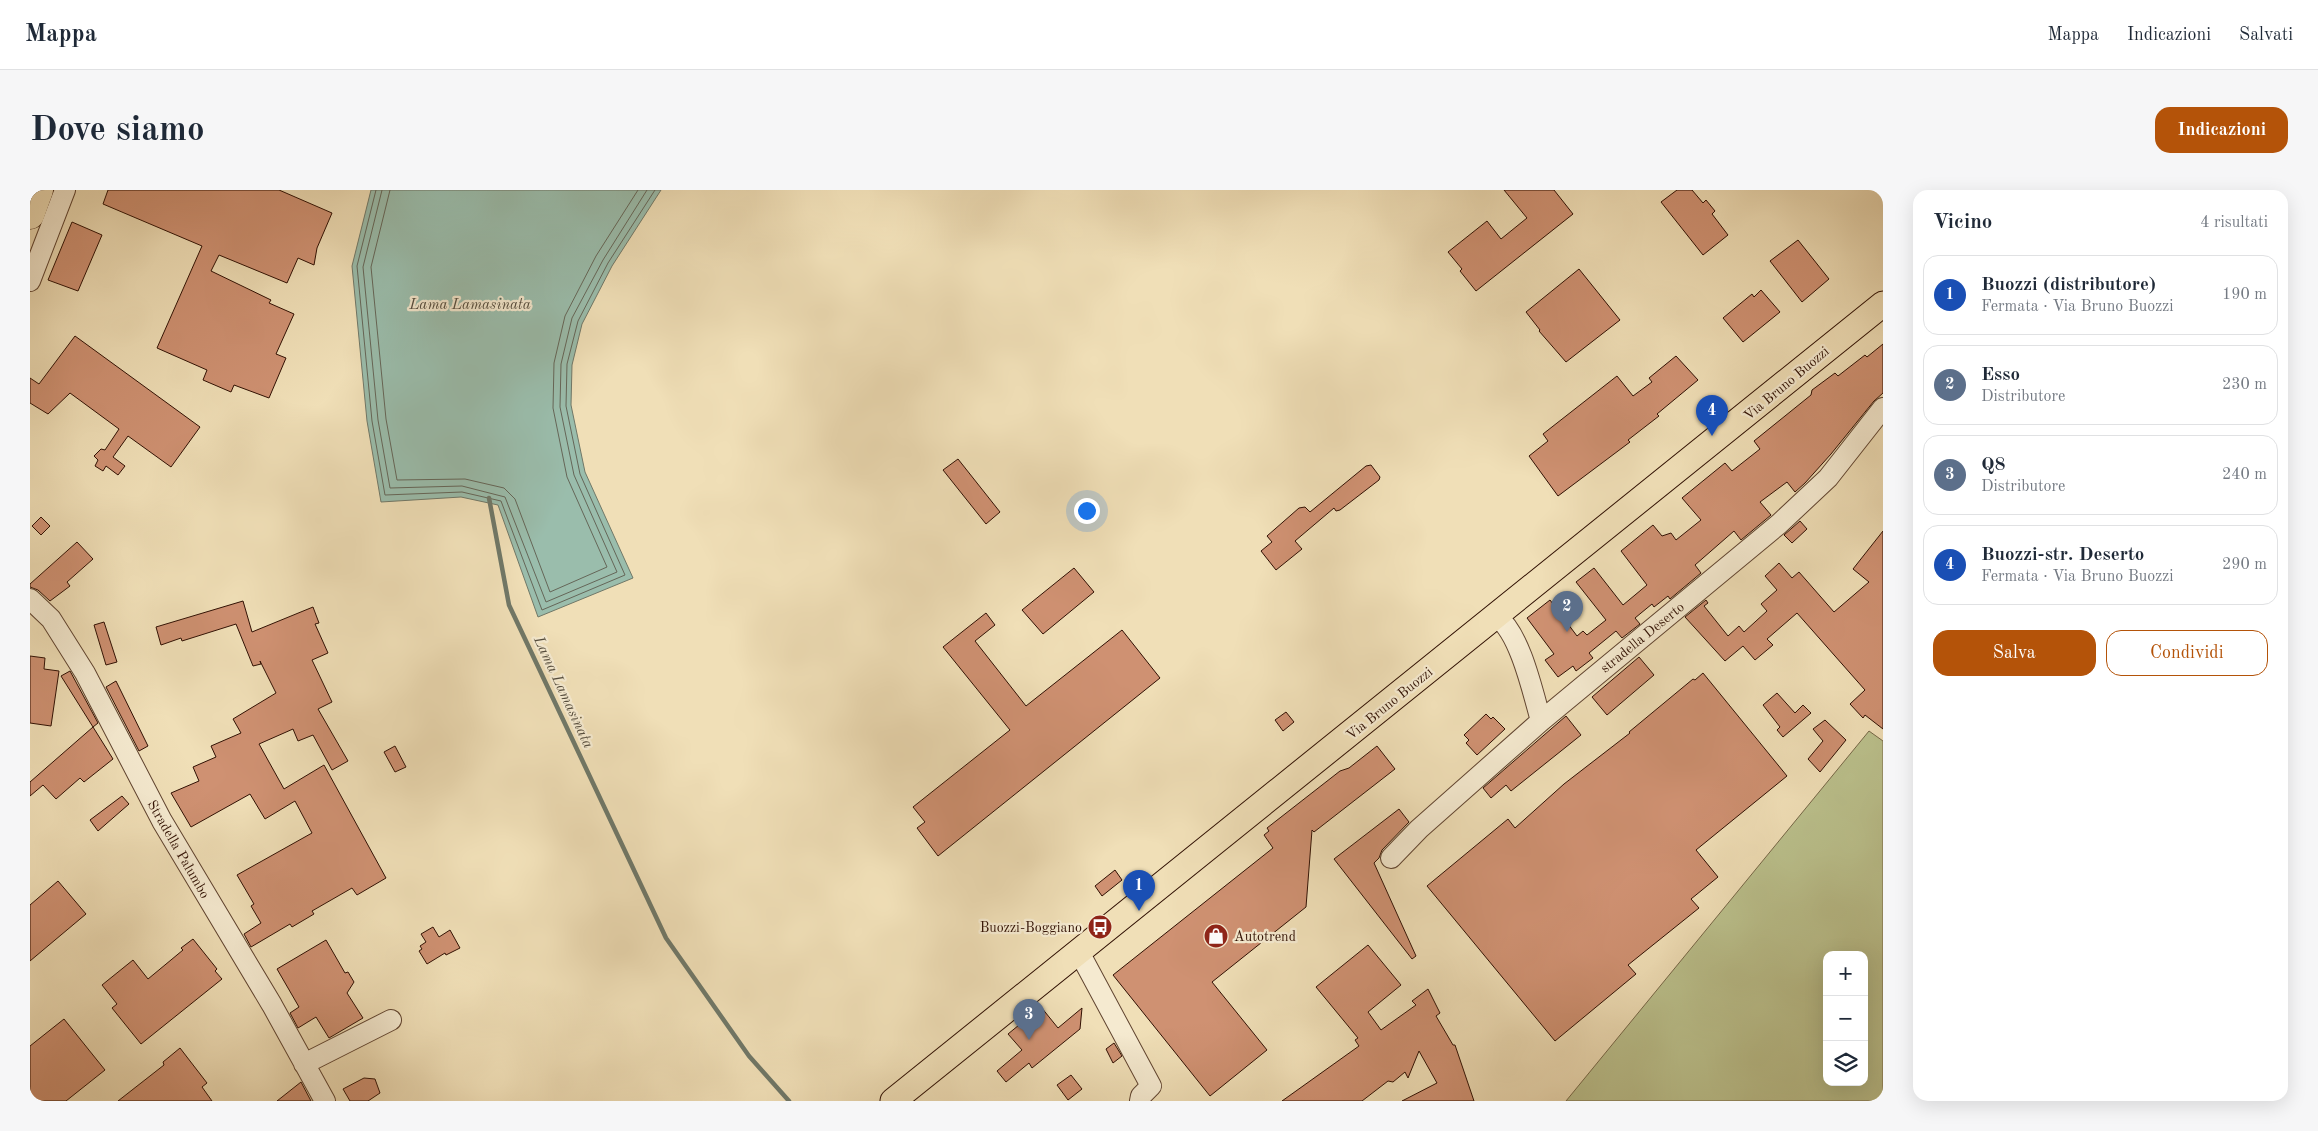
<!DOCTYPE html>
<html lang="it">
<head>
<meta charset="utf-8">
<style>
  :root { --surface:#fff; --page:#f6f6f7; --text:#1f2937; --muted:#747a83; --line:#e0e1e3; --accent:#b45309 }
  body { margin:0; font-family:"Old Standard TT",serif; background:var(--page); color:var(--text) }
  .controls { position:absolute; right:15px; bottom:15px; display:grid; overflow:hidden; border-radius:10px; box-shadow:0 5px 20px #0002 }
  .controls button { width:45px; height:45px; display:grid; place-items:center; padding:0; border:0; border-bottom:1px solid var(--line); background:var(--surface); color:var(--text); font:25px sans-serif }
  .you { position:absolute; left:1056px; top:320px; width:18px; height:18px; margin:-12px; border:4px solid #fff; border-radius:50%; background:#1a73e8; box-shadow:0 0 0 8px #1a73e833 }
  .badge { display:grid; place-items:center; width:32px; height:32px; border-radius:50%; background:var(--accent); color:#fff; font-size:16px; font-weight:700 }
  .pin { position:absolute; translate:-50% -41px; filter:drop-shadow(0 1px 2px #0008) }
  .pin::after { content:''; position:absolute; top:26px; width:18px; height:15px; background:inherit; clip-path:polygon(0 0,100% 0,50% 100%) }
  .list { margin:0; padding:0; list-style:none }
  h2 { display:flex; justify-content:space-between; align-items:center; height:65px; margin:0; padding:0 20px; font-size:21px }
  h2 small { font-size:16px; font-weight:400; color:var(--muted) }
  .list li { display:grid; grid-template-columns:32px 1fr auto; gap:15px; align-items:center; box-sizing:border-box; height:80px; margin:0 10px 10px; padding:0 10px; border:1px solid var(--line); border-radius:15px }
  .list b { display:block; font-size:19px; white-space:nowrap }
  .list p { margin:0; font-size:16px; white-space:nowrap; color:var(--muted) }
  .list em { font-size:16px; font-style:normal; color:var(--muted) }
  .actions { display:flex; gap:10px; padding:15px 20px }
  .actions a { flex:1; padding:11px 0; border:1px solid var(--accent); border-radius:15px; text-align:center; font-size:18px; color:var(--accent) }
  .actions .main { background:var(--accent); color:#fff }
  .icon { flex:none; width:28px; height:28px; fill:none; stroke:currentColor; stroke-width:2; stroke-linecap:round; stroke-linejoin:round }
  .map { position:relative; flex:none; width:1853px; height:911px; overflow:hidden; border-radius:15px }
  header { display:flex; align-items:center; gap:30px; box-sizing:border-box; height:70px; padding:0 25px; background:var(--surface); border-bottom:1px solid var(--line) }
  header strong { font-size:24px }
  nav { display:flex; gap:28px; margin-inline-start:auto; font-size:18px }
  .intro { display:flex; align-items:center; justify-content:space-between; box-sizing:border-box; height:120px; padding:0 30px }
  h1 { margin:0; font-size:35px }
  .button { padding:12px 22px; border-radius:15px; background:var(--accent); color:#fff; font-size:18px; font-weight:700 }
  main { display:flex; gap:30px; padding:0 30px }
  aside { flex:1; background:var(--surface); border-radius:15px; box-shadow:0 5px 20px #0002 }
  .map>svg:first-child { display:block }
  .green { fill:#bbc18d; stroke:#766848; fill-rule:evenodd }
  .water { fill:#9abdac; stroke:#707868 }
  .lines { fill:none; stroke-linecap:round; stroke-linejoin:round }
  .shore { stroke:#656658; stroke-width:1 }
  .stream { stroke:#707868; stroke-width:4.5 }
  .building { fill:#cf9172; stroke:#301003 }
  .minor-casing { stroke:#604430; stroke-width:22 }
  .major-casing { stroke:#301003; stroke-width:27 }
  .highway-casing { stroke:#301003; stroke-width:29 }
  .minor { stroke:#f5ead0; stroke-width:20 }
  .major { stroke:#f0dfb7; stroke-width:25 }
  .highway { stroke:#f0dfb7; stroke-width:28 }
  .labels { text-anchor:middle; stroke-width:4.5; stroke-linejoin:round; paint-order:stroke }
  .street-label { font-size:14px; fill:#301003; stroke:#f5ead0 }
  .poi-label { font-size:14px; fill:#301003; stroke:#f5ead0; text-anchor:end }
  .water-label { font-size:15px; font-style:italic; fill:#554d3e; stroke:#f5ead0 }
</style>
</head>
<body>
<header>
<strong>Mappa</strong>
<nav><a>Mappa</a><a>Indicazioni</a><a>Salvati</a></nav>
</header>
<div class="intro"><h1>Dove siamo</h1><a class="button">Indicazioni</a></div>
<main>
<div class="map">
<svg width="1853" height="911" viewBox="0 0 1853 911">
  <rect width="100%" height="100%" fill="#f0dfb7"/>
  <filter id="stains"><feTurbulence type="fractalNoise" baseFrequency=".004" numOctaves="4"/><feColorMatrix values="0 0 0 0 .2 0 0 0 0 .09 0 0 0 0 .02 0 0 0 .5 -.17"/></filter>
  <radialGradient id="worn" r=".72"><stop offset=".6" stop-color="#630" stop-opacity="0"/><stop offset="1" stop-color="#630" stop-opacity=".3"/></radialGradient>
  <path class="green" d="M 1839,541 L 1853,551 L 1853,911 L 1536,911 ZM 1797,765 L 1834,765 L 1834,892 L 1797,892 Z"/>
  <path class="water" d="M 341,0 L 631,0 L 582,76 L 552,134 L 542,175 L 541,215 L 555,282 L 603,388 L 508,427 L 468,315 L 431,307 L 351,312 L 337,231 L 322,76 Z"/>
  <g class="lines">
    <path class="shore" d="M 346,0 L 327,76 L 342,231 L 355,305 L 432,302 L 471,311 L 512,420 L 595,385 L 550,284 L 536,216 L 537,174 L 548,131 L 578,73 L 625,0
      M 352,0 L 333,77 L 348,230 L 360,298 L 432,296 L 475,307 L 516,412 L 587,382 L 544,285 L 530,217 L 531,174 L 542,128 L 573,70 L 617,0
      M 360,0 L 341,77 L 356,229 L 367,290 L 435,289 L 474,298 L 485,309 L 520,402 L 577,377 L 537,287 L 523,218 L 524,173 L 535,126 L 566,66 L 608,0"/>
    <path class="stream" d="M 459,308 L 479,415 L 636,748 L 719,866 L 759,911"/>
  </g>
  <path class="building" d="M 78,0 L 249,0 L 302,23 L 287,58 L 284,75 L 268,68 L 257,93 L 189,65 L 181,81 L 241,110 L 239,113 L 264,124 L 246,164 L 256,168 L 239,208 L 204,195 L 201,202 L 173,190 L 177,180 L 127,158 L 172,56 L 73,14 Z
    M 1474,0 L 1524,0 L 1543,24 L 1446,101 L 1430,81 L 1432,79 L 1418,62 L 1457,31 L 1471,49 L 1497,28 Z
    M 1647,0 L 1662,0 L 1673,13 L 1676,10 L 1685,21 L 1682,24 L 1698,45 L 1673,65 L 1631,12 Z
    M 42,32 L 72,45 L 48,101 L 18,90 Z
    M 1768,50 L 1799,89 L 1772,112 L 1740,71 Z
    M 1549,79 L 1590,130 L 1536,172 L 1509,141 L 1510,140 L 1496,122 Z
    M 1731,100 L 1750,122 L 1713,152 L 1693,128 L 1722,104 L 1724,107 Z
    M 45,146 L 170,237 L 141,277 L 98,246 L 83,267 L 95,276 L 88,285 L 76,276 L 73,281 L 65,276 L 68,270 L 64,266 L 71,259 L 75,260 L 89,239 L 40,203 L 18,224 L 0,213 L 0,188 L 9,194 Z
    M 1853,154 L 1853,203 L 1844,211 L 1801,264 L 1775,293 L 1765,302 L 1757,292 L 1730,312 L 1741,325 L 1711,350 L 1704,341 L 1665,375 L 1671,383 L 1640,409 L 1638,406 L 1624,417 L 1622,414 L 1605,428 L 1610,434 L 1592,448 L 1586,441 L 1559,463 L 1563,468 L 1546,481 L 1543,476 L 1528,487 L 1515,470 L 1524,464 L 1497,428 L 1520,410 L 1547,446 L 1553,441 L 1557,445 L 1576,430 L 1546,392 L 1564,378 L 1593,415 L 1617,395 L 1591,361 L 1623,335 L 1632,346 L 1641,343 L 1646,350 L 1671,330 L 1652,308 L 1695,273 L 1702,281 L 1730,259 L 1724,251 L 1781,205 L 1782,200 L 1805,183 L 1808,186 L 1835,165 L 1837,167 Z
    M 1646,166 L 1668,190 L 1627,224 L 1629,226 L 1598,250 L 1600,252 L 1528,306 L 1499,266 L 1518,251 L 1513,244 L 1587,186 L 1603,206 L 1622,192 L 1619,188 Z
    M 928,269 L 970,322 L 956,334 L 913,280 Z
    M 1341,275 L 1350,287 L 1349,290 L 1310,320 L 1306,321 L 1304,318 L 1265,351 L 1272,359 L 1246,380 L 1231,361 L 1242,352 L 1237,346 L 1269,318 L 1275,317 L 1280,322 L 1336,276 Z
    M 11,327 L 20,336 L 11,345 L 2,336 Z
    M 1770,331 L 1777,339 L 1762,353 L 1754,345 Z
    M 1853,341 L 1853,539 L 1835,525 L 1833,528 L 1820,514 L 1835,500 L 1767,423 L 1737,449 L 1743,455 L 1725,470 L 1713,456 L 1695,471 L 1655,427 L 1676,410 L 1678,413 L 1674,416 L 1698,446 L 1709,436 L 1714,442 L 1737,421 L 1731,414 L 1747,400 L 1735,386 L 1749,373 L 1762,388 L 1769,382 L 1804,422 L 1839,392 L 1823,379 Z
    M 47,352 L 63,369 L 37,392 L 40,396 L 20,411 L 8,400 L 0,397 L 0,394 Z
    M 1044,378 L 1064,402 L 1013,444 L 992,420 Z
    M 213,411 L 222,442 L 283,417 L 289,433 L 285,434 L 298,463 L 282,470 L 302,512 L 288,519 L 318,571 L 302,580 L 283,545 L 268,551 L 263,539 L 229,554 L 254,599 L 294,575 L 356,688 L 327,705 L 322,698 L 282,721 L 284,724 L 262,737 L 260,734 L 221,757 L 214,744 L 231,733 L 221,716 L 224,714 L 207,685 L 282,643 L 265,611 L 235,629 L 220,604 L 161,637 L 141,603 L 169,591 L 163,577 L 186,567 L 181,556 L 211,543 L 203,529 L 246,503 L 230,471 L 231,474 L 223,476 L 206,434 L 152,451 L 151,448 L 131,455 L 126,437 Z
    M 956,423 L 965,435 L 945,451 L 996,516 L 1092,440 L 1130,488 L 908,666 L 887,638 L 895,632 L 883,617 L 980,540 L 913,457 Z
    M 74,432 L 87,472 L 76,475 L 64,435 Z
    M 0,466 L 15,468 L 14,479 L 29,481 L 21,536 L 0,533 Z
    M 1609,467 L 1624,485 L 1577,525 L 1562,507 Z
    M 40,481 L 68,533 L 63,537 L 31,486 Z
    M 1673,483 L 1757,586 L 1666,660 L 1688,687 L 1661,709 L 1669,718 L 1598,775 L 1606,784 L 1525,851 L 1397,696 L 1478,629 L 1485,638 L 1534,594 L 1600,543 L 1599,542 L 1663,489 L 1665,490 Z
    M 86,491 L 118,556 L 109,561 L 76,497 Z
    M 1747,503 L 1765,523 L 1773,515 L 1781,523 L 1753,547 L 1747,540 L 1750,537 L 1733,515 Z
    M 1256,522 L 1264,532 L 1253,541 L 1245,530 Z
    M 1456,524 L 1461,529 L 1463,527 L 1475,539 L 1447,565 L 1436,553 L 1439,550 L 1434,545 Z
    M 1536,526 L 1551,545 L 1481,601 L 1476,595 L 1461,608 L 1453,598 Z
    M 1795,530 L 1816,550 L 1790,582 L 1778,569 L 1793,551 L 1783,539 Z
    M 63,537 L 83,569 L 54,592 L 50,588 L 26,609 L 13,595 L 0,606 L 0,592 Z
    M 365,556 L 376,577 L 365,582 L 354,562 Z
    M 1347,556 L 1365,579 L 1284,642 L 1282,640 L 1276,717 L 1182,792 L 1237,860 L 1180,906 L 1083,785 L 1243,658 L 1234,645 L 1239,641 L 1237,638 L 1310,581 L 1319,578 Z
    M 92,606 L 99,614 L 68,641 L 60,630 Z
    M 1369,619 L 1379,632 L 1352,660 L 1349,668 L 1344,673 L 1386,766 L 1382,769 L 1304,669 Z
    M 1085,680 L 1092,690 L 1072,706 L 1065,696 Z
    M 28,691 L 56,724 L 0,771 L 0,715 Z
    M 403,737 L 409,747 L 420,740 L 430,758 L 416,765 L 415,763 L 397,774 L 389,761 L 392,759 L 390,756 L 396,752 L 391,744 Z
    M 163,749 L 187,779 L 185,781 L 192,789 L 111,854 L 82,818 L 87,814 L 72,795 L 103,770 L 118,789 L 153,760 L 151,758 Z
    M 296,750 L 315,783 L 318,782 L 324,792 L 317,803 L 333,828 L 299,848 L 286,827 L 268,838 L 260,823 L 269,817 L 247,779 Z
    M 1338,755 L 1371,795 L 1338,822 L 1351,840 L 1386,815 L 1382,811 L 1398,799 L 1410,823 L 1406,826 L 1423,855 L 1425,855 L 1444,911 L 1372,911 L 1407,893 L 1389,861 L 1378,888 L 1375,882 L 1363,892 L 1358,891 L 1332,911 L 1252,911 L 1329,856 L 1325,850 L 1328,848 L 1286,797 Z
    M 1011,817 L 1028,838 L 1052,818 L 1050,839 L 1002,878 L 999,873 L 976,892 L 967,881 L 992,860 L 978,844 Z
    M 34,829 L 75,880 L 36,911 L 0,911 L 0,856 Z
    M 1084,853 L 1092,866 L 1083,873 L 1076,859 Z
    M 150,858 L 177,893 L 172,897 L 182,911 L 88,911 L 134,875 L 133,872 Z
    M 1041,885 L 1052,899 L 1038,910 L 1027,895 Z
    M 334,888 L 345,889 L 350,903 L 338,911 L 320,911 L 313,899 Z
    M 271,892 L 281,911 L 247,911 Z"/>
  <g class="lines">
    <defs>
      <path id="minor" d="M 0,91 L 35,0
        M 0,409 L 21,429 L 55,483 L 132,631 L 242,815 L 295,911
        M 1467,427 C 1490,443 1503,503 1511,531
        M 1361,668 L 1389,639 L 1511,531 L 1749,334 L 1798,288 L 1853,218
        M 1049,762 L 1121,896 L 1111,906 L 1110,911
        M 274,874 L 361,830"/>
      <path id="major" d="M 863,911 L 1853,114"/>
      <path id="highway" d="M 0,25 L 9,0"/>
    </defs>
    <use href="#minor" class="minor-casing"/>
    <use href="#major" class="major-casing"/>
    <use href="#highway" class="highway-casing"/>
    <use href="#minor" class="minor"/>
    <use href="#major" class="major"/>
    <use href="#highway" class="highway"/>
  </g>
  <defs>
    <symbol id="bus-disc" viewBox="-11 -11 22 22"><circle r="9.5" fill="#8f2418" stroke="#f5ead0"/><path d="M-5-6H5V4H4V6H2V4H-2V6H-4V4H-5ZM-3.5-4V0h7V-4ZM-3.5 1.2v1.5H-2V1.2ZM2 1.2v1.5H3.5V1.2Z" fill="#fff"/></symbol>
    <symbol id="shop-disc" viewBox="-11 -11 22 22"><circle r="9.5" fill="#8f2418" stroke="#f5ead0"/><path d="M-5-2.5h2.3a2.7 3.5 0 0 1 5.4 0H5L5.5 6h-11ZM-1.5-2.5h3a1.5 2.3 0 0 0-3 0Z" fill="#fff"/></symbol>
  </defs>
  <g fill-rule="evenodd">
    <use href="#bus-disc" x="1056" y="723" width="28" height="28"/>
    <use href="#shop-disc" x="1172" y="732" width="28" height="28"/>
  </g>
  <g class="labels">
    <g class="street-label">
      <text transform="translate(1756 193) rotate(-40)" y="5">Via Bruno Buozzi</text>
      <text transform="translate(1612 447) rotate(-39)" y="5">stradella Deserto</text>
      <text transform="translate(1359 513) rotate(-39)" y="5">Via Bruno Buozzi</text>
      <text transform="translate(149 659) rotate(60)" y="5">Stradella Palumbo</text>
    </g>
    <g class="poi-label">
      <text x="1052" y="742">Buozzi-Boggiano</text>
      <text x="1204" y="751" text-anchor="start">Autotrend</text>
    </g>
    <g class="water-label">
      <text x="440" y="119">Lama Lamasinata</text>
      <text transform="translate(534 502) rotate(65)" y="5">Lama Lamasinata</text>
    </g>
  </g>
  <rect width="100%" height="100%" filter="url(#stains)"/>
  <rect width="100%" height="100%" fill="url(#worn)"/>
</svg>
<div class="controls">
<button>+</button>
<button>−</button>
<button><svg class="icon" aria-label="layers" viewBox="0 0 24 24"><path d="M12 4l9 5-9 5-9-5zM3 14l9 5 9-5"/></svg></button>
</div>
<div class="you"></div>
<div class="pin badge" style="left:1109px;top:721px;background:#1a4fb4">1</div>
<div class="pin badge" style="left:1537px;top:442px;background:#5c6f8a">2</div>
<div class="pin badge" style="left:999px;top:850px;background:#5c6f8a">3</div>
<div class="pin badge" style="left:1682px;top:246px;background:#1a4fb4">4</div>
</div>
<aside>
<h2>Vicino<small>4 risultati</small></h2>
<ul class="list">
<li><span class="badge" style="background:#1a4fb4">1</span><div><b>Buozzi (distributore)</b><p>Fermata · Via Bruno Buozzi</p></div><em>190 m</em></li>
<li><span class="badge" style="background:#5c6f8a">2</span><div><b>Esso</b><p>Distributore</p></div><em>230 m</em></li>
<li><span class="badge" style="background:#5c6f8a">3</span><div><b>Q8</b><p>Distributore</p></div><em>240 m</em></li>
<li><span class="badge" style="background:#1a4fb4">4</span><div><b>Buozzi-str. Deserto</b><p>Fermata · Via Bruno Buozzi</p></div><em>290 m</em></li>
</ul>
<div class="actions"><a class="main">Salva</a><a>Condividi</a></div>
</aside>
</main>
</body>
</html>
